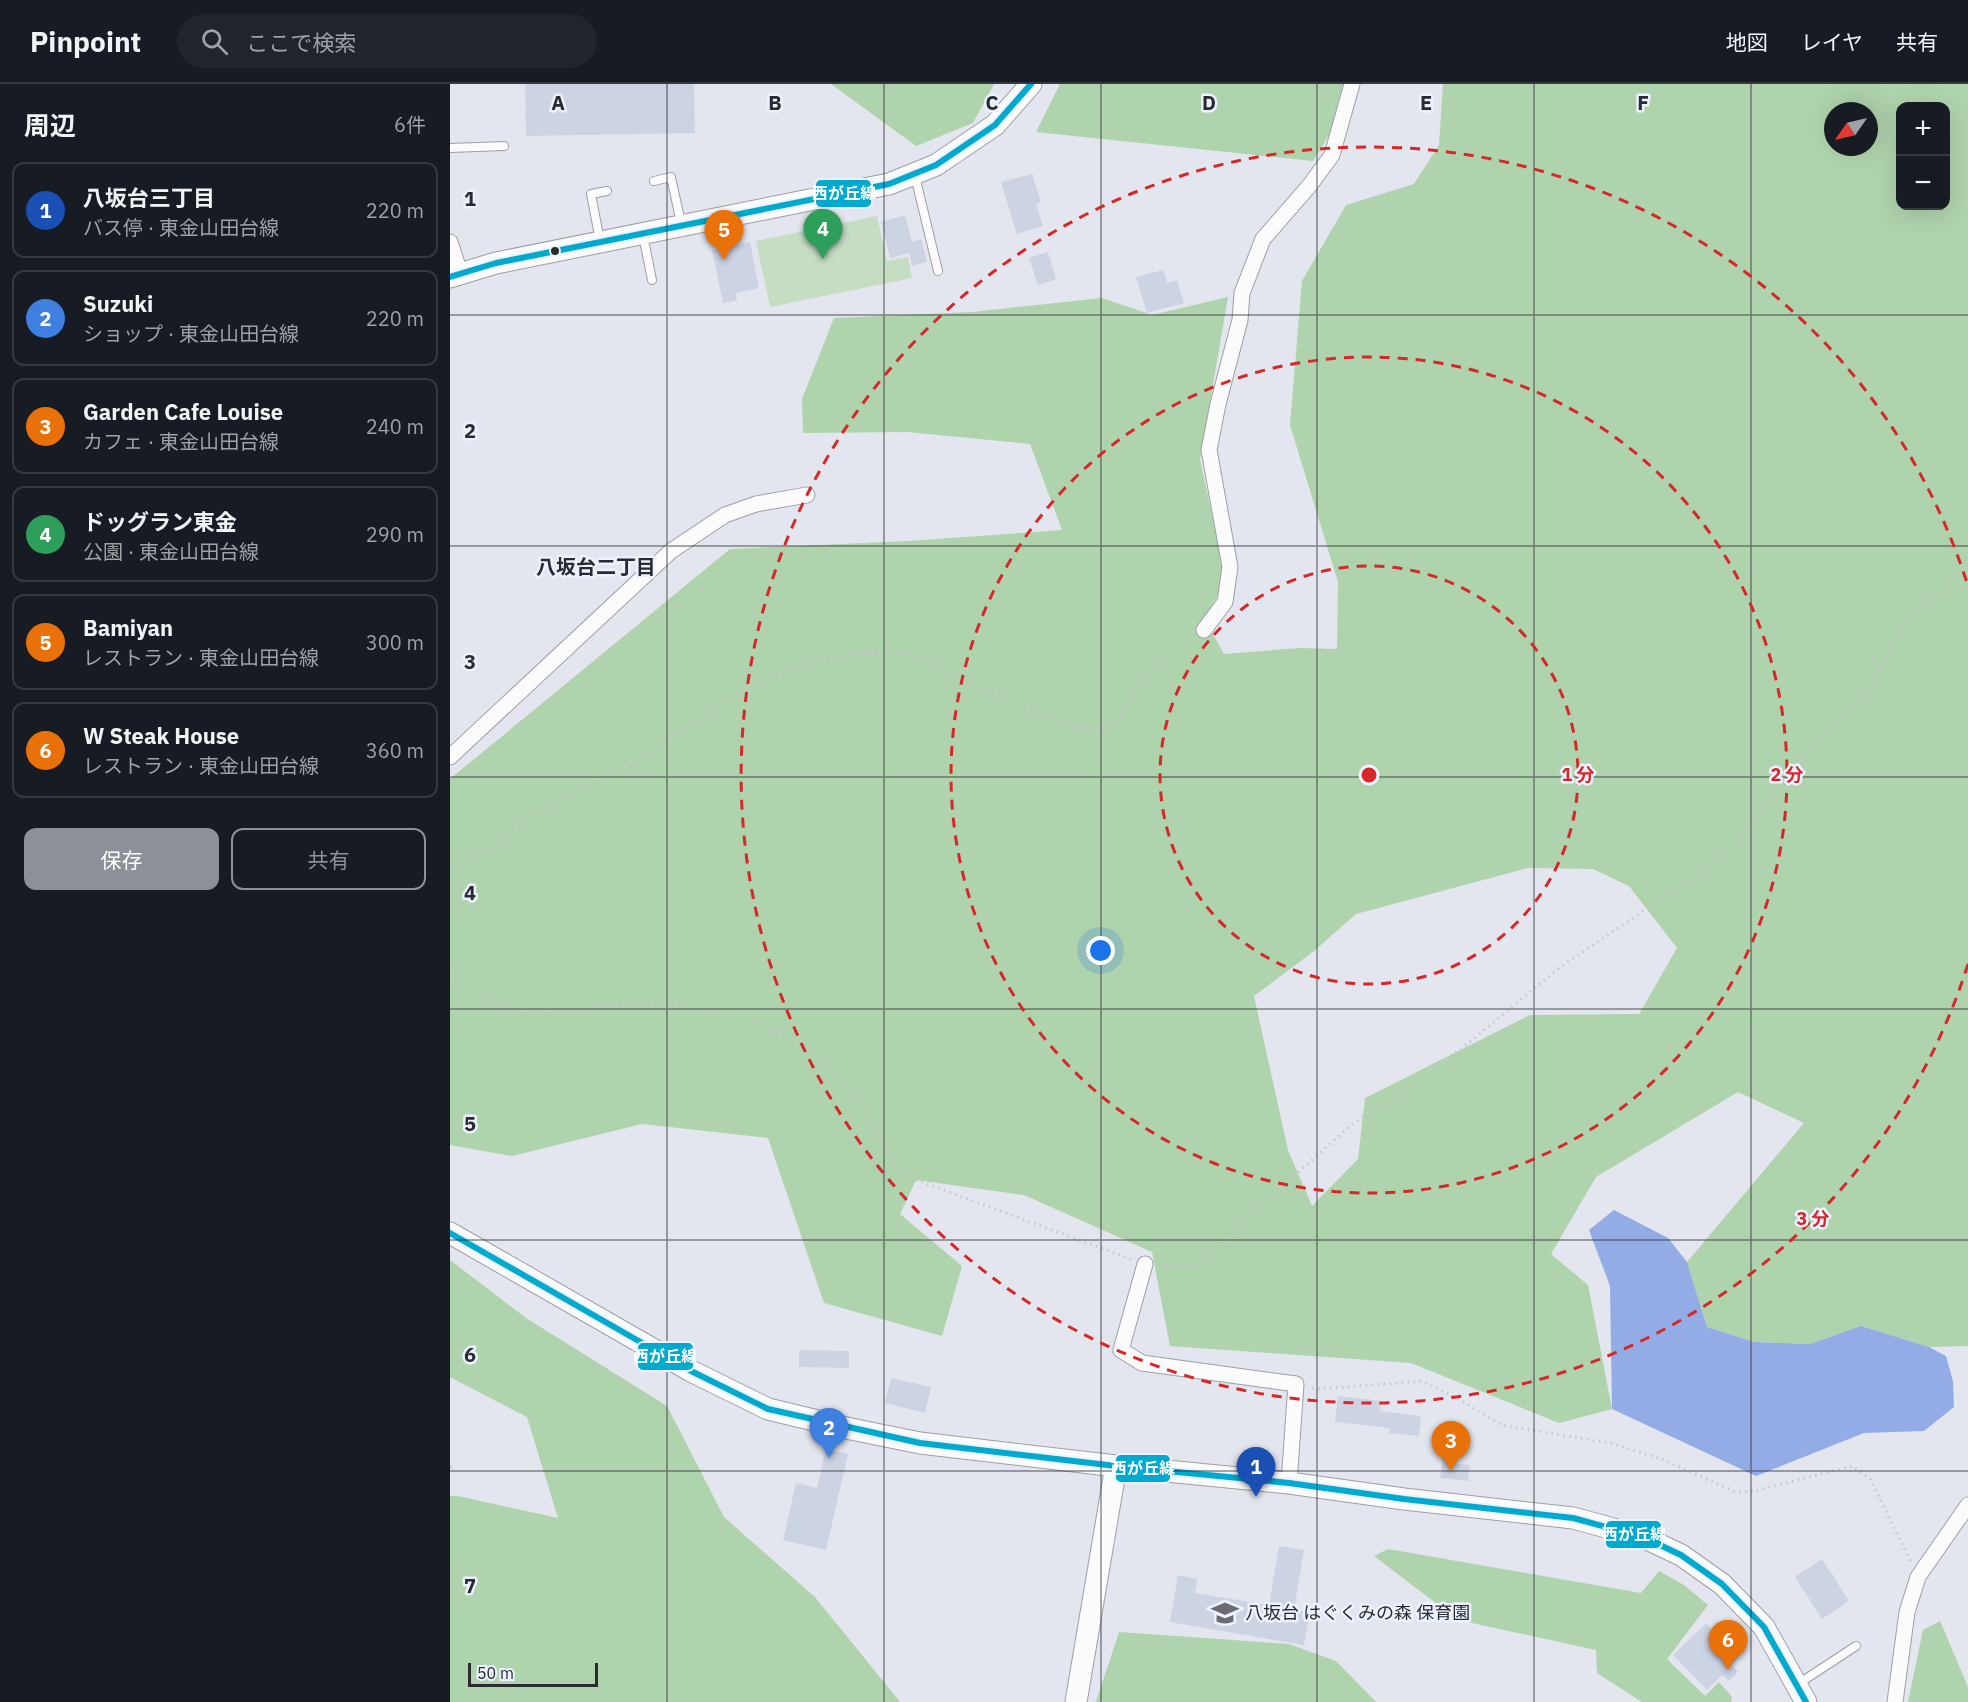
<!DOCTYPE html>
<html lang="ja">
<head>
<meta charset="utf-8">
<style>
  :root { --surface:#171b24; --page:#20242c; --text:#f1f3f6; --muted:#9ea1a6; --line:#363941; --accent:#8c9099 }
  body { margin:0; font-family:"IBM Plex Sans","Noto Sans JP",sans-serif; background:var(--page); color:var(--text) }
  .controls { position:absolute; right:18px; top:18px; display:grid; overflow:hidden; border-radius:12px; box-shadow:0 6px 24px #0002 }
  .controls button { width:54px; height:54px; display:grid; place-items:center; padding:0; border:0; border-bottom:2px solid var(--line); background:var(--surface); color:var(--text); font:30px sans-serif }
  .compass { position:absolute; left:1374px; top:18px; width:54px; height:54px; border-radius:50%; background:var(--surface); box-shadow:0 6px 24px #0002; rotate:236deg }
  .scale { position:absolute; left:18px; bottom:15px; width:130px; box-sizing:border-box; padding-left:6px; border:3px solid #292b30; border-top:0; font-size:16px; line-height:21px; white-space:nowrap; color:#292b30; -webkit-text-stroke:4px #ecf2ff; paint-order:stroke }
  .you { position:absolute; left:651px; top:867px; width:21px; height:21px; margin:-15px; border:4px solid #fff; border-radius:50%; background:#1a73e8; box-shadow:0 0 0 9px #1a73e833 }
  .badge { display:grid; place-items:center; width:39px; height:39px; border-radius:50%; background:var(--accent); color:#fff; font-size:20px; font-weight:700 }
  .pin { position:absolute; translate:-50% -50px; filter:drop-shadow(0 2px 3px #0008) }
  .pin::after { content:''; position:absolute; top:32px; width:21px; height:18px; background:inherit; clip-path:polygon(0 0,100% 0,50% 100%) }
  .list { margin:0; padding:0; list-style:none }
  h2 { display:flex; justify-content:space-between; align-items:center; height:78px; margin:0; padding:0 24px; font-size:26px }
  h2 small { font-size:20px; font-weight:400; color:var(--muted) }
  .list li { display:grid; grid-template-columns:39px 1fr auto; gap:18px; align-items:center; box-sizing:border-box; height:96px; margin:0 12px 12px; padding:0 12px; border:2px solid var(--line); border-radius:12px }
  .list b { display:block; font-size:22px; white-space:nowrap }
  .list p { margin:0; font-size:20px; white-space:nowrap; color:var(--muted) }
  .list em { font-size:20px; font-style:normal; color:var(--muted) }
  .actions { display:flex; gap:12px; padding:18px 24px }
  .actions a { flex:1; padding:14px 0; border:2px solid var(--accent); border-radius:12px; text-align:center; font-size:21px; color:var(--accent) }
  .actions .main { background:var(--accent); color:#fff }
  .icon { flex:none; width:33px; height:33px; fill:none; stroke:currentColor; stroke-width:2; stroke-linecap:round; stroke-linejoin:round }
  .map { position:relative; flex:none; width:1518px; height:1618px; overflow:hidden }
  header { display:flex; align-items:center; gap:36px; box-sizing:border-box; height:84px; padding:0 30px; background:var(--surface); border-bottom:2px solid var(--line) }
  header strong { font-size:28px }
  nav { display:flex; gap:33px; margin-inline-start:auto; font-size:21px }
  .search { width:420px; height:54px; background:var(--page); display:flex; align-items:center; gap:15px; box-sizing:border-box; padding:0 21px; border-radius:33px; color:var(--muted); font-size:22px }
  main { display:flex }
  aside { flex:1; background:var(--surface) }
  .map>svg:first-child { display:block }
  .green { fill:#c4ddc3 }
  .forest { fill:#afd3ac; fill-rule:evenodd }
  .water { fill:#94ace6 }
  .building { fill:#ccd3e3 }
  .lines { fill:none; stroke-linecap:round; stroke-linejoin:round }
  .lane-casing { stroke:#9d9fa5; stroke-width:10 }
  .street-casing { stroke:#9d9fa5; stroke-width:17 }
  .secondary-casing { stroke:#9d9fa5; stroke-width:23 }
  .path { stroke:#c7c8ca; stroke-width:3; stroke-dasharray:1.5 4.5; stroke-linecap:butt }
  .lane { stroke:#fbfbfc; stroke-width:8 }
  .street { stroke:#fbfbfc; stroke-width:15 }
  .secondary { stroke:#fbfbfc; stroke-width:21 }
  .bus-1-casing { stroke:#ecf2ff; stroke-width:10 }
  .bus-1 { stroke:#00a9ce; stroke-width:6 }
  .grid { fill:none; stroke:#292b30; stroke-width:1.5; stroke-opacity:0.55 }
  .ring { fill:none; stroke:#d62828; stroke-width:3; stroke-dasharray:10 8 }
  .bus-dot { fill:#292b30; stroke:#ecf2ff; stroke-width:2 }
  .labels { text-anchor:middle; stroke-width:5; stroke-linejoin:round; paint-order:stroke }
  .poi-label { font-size:18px; fill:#292b30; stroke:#ecf2ff; text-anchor:start }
  .neighbourhood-label { font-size:20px; font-weight:bold; fill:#292b30; stroke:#ecf2ff }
  .grid-label { font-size:20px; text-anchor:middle; font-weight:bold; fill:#292b30; stroke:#ecf2ff; stroke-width:5; stroke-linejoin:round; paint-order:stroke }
  .centre { fill:#d62828; stroke:#ecf2ff; stroke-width:3 }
  .ring-label { font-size:18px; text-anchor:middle; font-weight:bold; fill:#d62828; stroke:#ecf2ff; stroke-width:5; stroke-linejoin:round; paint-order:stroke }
  .line-badge { stroke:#ecf2ff; stroke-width:2 }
  .badge-label { font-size:16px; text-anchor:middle; font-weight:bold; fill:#fff }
</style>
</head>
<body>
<header>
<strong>Pinpoint</strong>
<div class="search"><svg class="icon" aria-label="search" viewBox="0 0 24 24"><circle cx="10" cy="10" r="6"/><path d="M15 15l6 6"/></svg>ここで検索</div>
<nav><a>地図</a><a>レイヤ</a><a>共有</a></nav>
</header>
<main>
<aside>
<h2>周辺<small>6件</small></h2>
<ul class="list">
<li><span class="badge" style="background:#1a4fb4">1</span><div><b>八坂台三丁目</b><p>バス停 · 東金山田台線</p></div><em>220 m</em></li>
<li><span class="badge" style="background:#3f7fe0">2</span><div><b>Suzuki</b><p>ショップ · 東金山田台線</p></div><em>220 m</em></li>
<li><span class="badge" style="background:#e8710a">3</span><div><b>Garden Cafe Louise</b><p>カフェ · 東金山田台線</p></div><em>240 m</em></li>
<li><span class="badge" style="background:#2e9e5b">4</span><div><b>ドッグラン東金</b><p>公園 · 東金山田台線</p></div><em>290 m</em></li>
<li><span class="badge" style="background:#e8710a">5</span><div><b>Bamiyan</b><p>レストラン · 東金山田台線</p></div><em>300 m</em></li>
<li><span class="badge" style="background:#e8710a">6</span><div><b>W Steak House</b><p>レストラン · 東金山田台線</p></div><em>360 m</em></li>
</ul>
<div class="actions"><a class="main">保存</a><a>共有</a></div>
</aside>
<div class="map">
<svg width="1518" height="1618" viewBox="0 0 1518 1618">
  <rect width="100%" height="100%" fill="#e3e6ee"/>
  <path class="green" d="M 427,132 L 437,177 L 458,173 L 462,194 L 320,223 L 306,157 Z"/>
  <path class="forest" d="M 381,0 L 544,0 L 523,39 L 466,62 Z
    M 610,0 L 903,0 L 903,13 L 863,77 L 586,48 Z
    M 993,0 L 1518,0 L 1518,1262 L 1479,1263 L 1411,1242 L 1360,1260 L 1304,1258 L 1257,1243 L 1237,1178 L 1354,1039 L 1288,1008 L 1146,1093 L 1101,1170 L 1138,1201 L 1162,1325 L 1109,1339 L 961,1279 L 720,1262 L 702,1168 L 574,1111 L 466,1096 L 450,1130 L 512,1182 L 492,1252 L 374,1219 L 318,1054 L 192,1040 L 62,1072 L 0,1061 L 0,695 L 280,465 L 458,457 L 612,446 L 580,360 L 457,348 L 353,349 L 352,315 L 384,234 L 522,228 L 652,214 L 702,231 L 778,213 L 750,376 L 773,480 L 768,510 L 755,536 L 774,570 L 850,564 L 887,565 L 888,498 L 840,341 L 852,197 L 896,121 L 964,100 L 989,61 ZM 1450,22 L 1496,22 L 1496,122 L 1450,122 ZM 1383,27 L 1419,27 L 1419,63 L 1383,63 ZM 1078,784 L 1143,785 L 1179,802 L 1227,864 L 1189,930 L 1080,931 L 915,1014 L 908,1075 L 862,1122 L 838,1066 L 804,912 L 864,867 L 906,830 Z
    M 0,1176 L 76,1234 L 217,1322 L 274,1433 L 365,1513 L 450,1618 L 0,1618 L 0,1412 L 8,1412 L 108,1434 L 77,1333 L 0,1293 Z
    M 938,1465 L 1191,1509 L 1209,1487 L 1234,1501 L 1258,1521 L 1217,1575 L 1255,1612 L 1269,1598 L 1282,1613 L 1281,1618 L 1192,1618 L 1147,1589 L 1146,1566 L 1008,1536 L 924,1472 Z
    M 1490,1537 L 1518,1603 L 1518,1618 L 1458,1618 L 1473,1546 Z
    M 669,1548 L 839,1560 L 886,1577 L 926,1618 L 646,1618 Z"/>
  <path class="water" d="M 1164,1126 L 1218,1154 L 1237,1178 L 1257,1243 L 1304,1258 L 1360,1260 L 1411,1242 L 1479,1263 L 1496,1272 L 1503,1297 L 1504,1323 L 1474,1347 L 1414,1349 L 1306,1392 L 1162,1325 L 1160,1202 L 1139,1146 Z"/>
  <path class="building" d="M 75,0 L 244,0 L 245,49 L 76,52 Z
    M 582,90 L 591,118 L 586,120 L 593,142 L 567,150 L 551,98 Z
    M 455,131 L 462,158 L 471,155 L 477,178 L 462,182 L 459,169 L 440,174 L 431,138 Z
    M 300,158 L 309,204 L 286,209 L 287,216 L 273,219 L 262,166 Z
    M 598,168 L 606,195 L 588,201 L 579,174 Z
    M 713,186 L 717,199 L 727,196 L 734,219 L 697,229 L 686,193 Z
    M 349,1266 L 399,1267 L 399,1284 L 349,1283 Z
    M 441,1294 L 481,1303 L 475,1329 L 435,1319 Z
    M 888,1312 L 931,1317 L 930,1327 L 971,1332 L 969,1352 L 939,1349 L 940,1344 L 885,1338 Z
    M 376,1365 L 398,1370 L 376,1466 L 333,1456 L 346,1399 L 367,1404 Z
    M 993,1371 L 1008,1373 L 1007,1380 L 1020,1381 L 1018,1397 L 990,1394 Z
    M 829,1462 L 854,1466 L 844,1526 L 860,1528 L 854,1561 L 720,1538 L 728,1491 L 747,1495 L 745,1509 L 819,1521 Z
    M 1372,1475 L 1399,1517 L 1372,1535 L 1345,1493 Z
    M 1256,1539 L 1289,1574 L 1282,1581 L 1288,1588 L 1279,1597 L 1272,1591 L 1257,1606 L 1223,1571 Z"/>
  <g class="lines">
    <defs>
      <path id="lane" d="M 0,64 L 54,62
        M 465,92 L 488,187
        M 204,97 L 221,93 L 231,139
        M 193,151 L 202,196
        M 150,157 L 141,110 L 157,107
        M 1348,1600 L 1406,1562"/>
      <path id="street" d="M 0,158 L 10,189
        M 754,546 L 775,518 L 780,483 L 759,366 L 768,320 L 790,236 L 792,209 L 813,155 L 860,101 L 882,71 L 902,0
        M 0,673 L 221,467 L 275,431 L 306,420 L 357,411
        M 695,1180 L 671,1266 L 692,1279 L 846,1300 L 839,1399
        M 1445,1618 L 1457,1528 L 1468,1493 L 1518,1421"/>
      <path id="secondary" d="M 0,193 L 46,179 L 439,100 L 486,81 L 545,41 L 581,0
        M 0,1149 L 241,1287 L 318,1325 L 401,1345 L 470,1359 L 666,1382 L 839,1399 L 954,1415 L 1123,1434 L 1193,1453 L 1231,1471 L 1272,1500 L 1314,1543 L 1356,1618
        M 626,1618 L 666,1382"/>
    </defs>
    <use href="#lane" class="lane-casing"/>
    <use href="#street" class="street-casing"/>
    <use href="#secondary" class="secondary-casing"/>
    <path class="path" d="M 0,787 L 113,714 L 189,674 L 278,616 L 350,579 L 412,569 L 451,570 L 472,576 L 596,634 L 615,641 L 649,647 L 669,635 L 694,592 L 743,555
      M 0,886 C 36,949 128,922 186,920 C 202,920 220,920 236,923 C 306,932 370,958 410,1020 C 423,1039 433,1064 448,1082 C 453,1087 460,1092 466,1096 L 681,1175
      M 710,1181 L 741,1182 L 761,1171 L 811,1122 L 900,1042 L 1015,962 L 1109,884 L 1281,768 L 1340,686 L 1418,608 L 1455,539 L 1495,506 L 1518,475
      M 862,1304 L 869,1305 L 972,1297 L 1010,1316 L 1051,1341 L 1160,1359 L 1212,1375 L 1285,1408 L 1305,1407 L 1402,1382 L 1420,1395 L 1461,1478
      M 0,1383 L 3,1383"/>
    <use href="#lane" class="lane"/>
    <use href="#street" class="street"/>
    <use href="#secondary" class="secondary"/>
    <defs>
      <path id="bus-1" d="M 0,193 L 46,179 L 439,100 L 486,81 L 545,41 L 581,0
        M 0,1149 L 241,1287 L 318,1325 L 470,1359 L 666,1382 L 839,1399 L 954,1415 L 1123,1434 L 1193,1453 L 1231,1471 L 1272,1500 L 1314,1543 L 1356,1618"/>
    </defs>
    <use href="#bus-1" class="bus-1-casing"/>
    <use href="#bus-1" class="bus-1"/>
  </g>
  <path class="grid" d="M 217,0 L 217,1618M 434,0 L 434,1618M 651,0 L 651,1618M 867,0 L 867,1618M 1084,0 L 1084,1618M 1301,0 L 1301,1618M 0,231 L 1518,231M 0,462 L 1518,462M 0,693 L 1518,693M 0,925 L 1518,925M 0,1156 L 1518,1156M 0,1387 L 1518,1387"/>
  <g class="ring">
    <circle cx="919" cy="691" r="209"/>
    <circle cx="919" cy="691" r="418"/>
    <path d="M1518 880A628 628 0 1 1 1518 502"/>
  </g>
  <defs>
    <symbol id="school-bare" viewBox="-9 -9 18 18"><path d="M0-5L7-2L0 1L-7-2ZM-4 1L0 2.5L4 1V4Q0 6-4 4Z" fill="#6a6c72" stroke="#ecf2ff" stroke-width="2.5" paint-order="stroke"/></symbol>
  </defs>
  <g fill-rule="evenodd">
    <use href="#school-bare" x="756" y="1510" width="38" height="38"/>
  </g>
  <circle class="bus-dot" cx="105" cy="167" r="5"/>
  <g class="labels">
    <g class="poi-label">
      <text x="795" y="1535">八坂台 はぐくみの森 保育園</text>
    </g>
    <g class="neighbourhood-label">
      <text x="146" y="490">八坂台二丁目</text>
    </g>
  </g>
  <g class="grid-label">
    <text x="108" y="26">A</text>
    <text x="325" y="26">B</text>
    <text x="542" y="26">C</text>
    <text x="759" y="26">D</text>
    <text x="976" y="26">E</text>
    <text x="1193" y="26">F</text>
    <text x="20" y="122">1</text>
    <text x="20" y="354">2</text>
    <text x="20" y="585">3</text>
    <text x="20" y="816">4</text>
    <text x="20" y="1047">5</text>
    <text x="20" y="1278">6</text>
    <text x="20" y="1509">7</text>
  </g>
  <circle cx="919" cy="691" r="9" class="centre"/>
  <g class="ring-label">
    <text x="1128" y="697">1 分</text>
    <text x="1337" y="697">2 分</text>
    <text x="1363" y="1141">3 分</text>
  </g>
  <g class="line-badge">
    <rect x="365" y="95" width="57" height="29" rx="6" fill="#00a9ce"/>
    <rect x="187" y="1258" width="57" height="29" rx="6" fill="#00a9ce"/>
    <rect x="665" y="1370" width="56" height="29" rx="6" fill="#00a9ce"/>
    <rect x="1155" y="1436" width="57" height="29" rx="6" fill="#00a9ce"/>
  </g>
  <g class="badge-label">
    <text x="394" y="115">西が丘線</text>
    <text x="215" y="1278">西が丘線</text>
    <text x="693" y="1390">西が丘線</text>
    <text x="1184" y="1456">西が丘線</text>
  </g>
</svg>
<div class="controls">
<button>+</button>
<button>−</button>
</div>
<svg class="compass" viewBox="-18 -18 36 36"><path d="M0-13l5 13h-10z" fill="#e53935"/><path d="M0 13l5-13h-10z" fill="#9ea1a6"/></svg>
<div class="scale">50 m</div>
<div class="you"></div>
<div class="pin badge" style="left:806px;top:1413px;background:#1a4fb4">1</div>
<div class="pin badge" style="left:379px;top:1374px;background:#3f7fe0">2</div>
<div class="pin badge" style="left:1001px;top:1387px;background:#e8710a">3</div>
<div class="pin badge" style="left:373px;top:175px;background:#2e9e5b">4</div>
<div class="pin badge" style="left:274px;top:176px;background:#e8710a">5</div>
<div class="pin badge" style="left:1278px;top:1586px;background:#e8710a">6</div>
</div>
</main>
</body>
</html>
